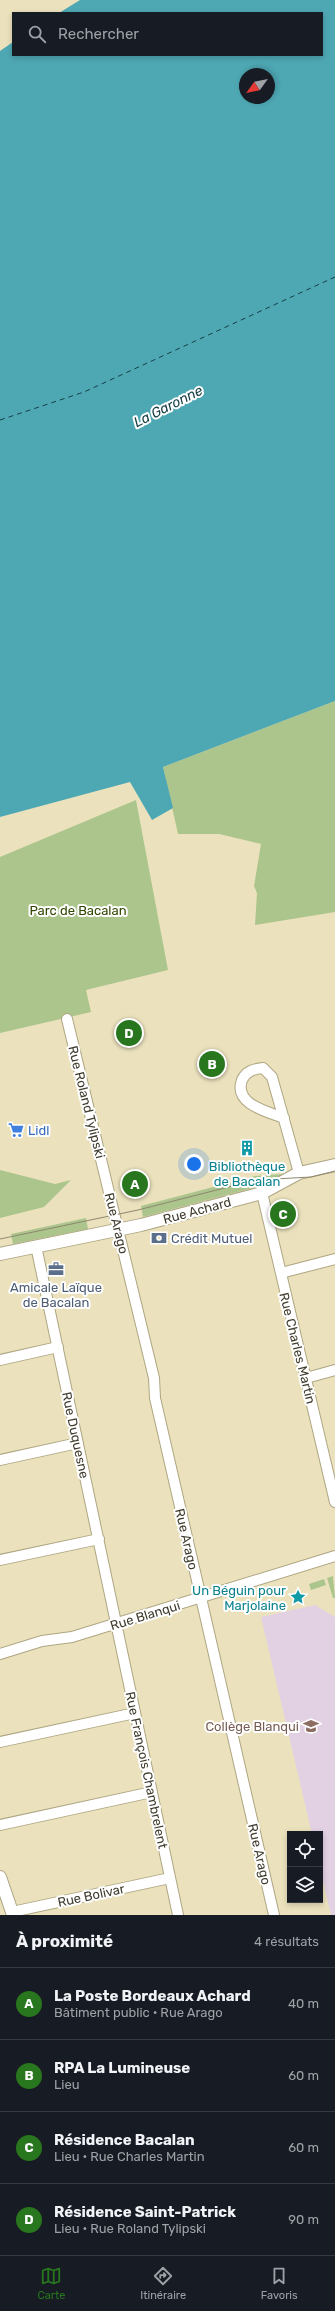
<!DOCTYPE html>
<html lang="fr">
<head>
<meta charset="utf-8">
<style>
  :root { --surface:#171b24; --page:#242831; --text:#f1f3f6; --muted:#9ea1a6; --line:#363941; --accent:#28761d }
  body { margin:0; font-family:Rubik,sans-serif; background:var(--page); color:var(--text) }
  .controls { position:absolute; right:12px; bottom:12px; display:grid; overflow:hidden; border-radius:0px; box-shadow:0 2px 6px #0003 }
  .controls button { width:36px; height:36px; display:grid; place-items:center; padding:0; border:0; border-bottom:1px solid var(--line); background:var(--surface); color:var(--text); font:20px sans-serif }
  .compass { position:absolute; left:239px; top:68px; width:36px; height:36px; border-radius:50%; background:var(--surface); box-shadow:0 2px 6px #0003; rotate:237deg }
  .you { position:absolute; left:194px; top:1164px; width:14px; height:14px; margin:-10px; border:3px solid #fff; border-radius:50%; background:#1a73e8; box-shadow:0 0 0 6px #1a73e833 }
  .badge { display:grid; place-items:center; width:26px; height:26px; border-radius:50%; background:var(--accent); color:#fff; font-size:13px; font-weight:700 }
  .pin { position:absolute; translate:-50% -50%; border:2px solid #fff; box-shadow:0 1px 4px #0006 }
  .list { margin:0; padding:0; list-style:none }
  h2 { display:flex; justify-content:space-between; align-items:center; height:52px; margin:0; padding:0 16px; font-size:17px }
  h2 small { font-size:13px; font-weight:400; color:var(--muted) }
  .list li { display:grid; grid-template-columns:26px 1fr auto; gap:12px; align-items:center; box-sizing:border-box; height:72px; padding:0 16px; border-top:1px solid var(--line) }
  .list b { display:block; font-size:15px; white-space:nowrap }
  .list p { margin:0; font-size:13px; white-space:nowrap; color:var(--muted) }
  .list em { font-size:13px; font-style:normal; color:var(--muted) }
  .icon { flex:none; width:22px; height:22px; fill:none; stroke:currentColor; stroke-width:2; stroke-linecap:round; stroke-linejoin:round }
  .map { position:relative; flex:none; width:335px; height:1915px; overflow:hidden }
  .search { position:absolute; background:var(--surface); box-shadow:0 2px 6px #0003; left:12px; right:12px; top:12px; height:44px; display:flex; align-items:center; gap:10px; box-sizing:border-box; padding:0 14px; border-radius:0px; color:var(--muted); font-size:15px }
  .sheet { height:340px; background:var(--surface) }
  nav { display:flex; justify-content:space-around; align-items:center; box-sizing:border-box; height:56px; border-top:1px solid var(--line); background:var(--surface); font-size:11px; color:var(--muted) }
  nav a { display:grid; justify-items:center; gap:2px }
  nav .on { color:var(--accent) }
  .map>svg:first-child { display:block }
  .education { fill:#e2d1e3 }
  .green { fill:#acc58c }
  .water { fill:#4ea8b4; fill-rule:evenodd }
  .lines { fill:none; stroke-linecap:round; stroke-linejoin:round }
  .ferry { stroke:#174147; stroke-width:1; stroke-dasharray:5 4; stroke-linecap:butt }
  .minor-casing { stroke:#aea582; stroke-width:12 }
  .tertiary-casing { stroke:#aea582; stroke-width:14 }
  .minor { stroke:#fff; stroke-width:10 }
  .tertiary { stroke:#fff; stroke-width:12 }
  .tram { stroke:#8d876e; stroke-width:1 }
  .labels { text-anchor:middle; stroke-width:4; stroke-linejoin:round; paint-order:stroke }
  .park-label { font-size:13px; fill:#324802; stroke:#fff }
  .street-label { font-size:13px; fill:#403c2e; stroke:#fff }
  .shop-label { font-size:13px; fill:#366cbe; stroke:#fff; text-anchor:start }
  .culture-label { font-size:13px; fill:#0d838f; stroke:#fff }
  .service-label { font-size:13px; fill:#4e5e75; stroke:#fff; text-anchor:start }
  .education-label { font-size:13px; fill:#785e54; stroke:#fff; text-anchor:end }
  .water-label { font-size:14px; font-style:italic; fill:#174147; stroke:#fff }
</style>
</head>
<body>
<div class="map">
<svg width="335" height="1915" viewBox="0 0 335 1915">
  <rect width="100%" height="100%" fill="#ebe2bd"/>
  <path class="education" d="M 315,1605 L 335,1617 L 335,1915 L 331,1915 L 320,1868 L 320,1834 L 312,1834 L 261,1617 Z"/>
  <path class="green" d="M 335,701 L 335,912 L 255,925 L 257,893 L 254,886 L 261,844 L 219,834 L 178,834 L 163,767 Z
    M 136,800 L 168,970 L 86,990 L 91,1012 L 0,1033 L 0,857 Z
    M 0,1170 L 55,1184 L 71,1180 L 44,1207 L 0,1218 Z
    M 282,1174 L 270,1186 L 256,1187 L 143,1217 L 141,1206 L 255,1176 Z
    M 86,1218 L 88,1229 L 13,1244 L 11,1234 Z
    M 333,1576 L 335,1598 L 333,1598 L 327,1578 Z
    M 324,1579 L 326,1585 L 311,1590 L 309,1584 Z"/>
  <path class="water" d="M 80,0 L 335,0 L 335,701 L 163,767 L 173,808 L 152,820 L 130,782 L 0,817 L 0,51 L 13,42 L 13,55 L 322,55 L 322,13 L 59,13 ZM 245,74 L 269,74 L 269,98 L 245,98 Z"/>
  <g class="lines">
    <path class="ferry" d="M 0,420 L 84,392 L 335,277"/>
    <defs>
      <path id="minor" d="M 67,1019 L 154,1378 L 155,1398 L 274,1915
        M 284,1118 C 268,1112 233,1104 242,1080 C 246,1071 254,1069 263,1068 L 272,1077 L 299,1173
        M 262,1193 L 335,1502
        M 36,1246 L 178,1915
        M 281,1273 L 335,1259
        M 0,1360 L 58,1347
        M 306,1378 L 335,1370
        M 0,1460 L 78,1443
        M 0,1560 L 99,1539
        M 0,1654 L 42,1641 L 72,1637 L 335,1556
        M 0,1742 L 135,1713
        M 0,1825 L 152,1792
        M 12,1912 L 170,1878"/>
      <path id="tertiary" d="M 0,1254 L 141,1225 L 262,1193 L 299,1173 L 335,1165
        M 0,1877 L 13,1915"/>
    </defs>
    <use href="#minor" class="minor-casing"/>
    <use href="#tertiary" class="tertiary-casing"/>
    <use href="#minor" class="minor"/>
    <use href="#tertiary" class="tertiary"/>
    <path class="tram" d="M 0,1239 L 138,1210 L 256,1180 L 311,1177 L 335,1171"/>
  </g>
  <defs>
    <symbol id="supermarket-bare" viewBox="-9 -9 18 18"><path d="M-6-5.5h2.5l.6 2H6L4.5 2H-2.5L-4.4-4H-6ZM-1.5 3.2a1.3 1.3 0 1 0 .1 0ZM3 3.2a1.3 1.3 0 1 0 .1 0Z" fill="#3f7fe0" stroke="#fff" stroke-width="2.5" paint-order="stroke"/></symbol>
    <symbol id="building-bare" viewBox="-9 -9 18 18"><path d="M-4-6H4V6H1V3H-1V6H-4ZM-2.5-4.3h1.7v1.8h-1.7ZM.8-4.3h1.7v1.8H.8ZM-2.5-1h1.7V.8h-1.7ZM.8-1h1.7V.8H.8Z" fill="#0f9aa8" stroke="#fff" stroke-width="2.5" paint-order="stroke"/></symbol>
    <symbol id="bank-bare" viewBox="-9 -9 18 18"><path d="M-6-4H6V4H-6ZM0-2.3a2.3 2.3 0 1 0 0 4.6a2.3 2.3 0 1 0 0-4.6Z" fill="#5c6f8a" stroke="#fff" stroke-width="2.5" paint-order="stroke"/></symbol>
    <symbol id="office-bare" viewBox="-9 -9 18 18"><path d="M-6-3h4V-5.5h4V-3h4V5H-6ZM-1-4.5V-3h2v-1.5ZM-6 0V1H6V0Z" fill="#5c6f8a" stroke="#fff" stroke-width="2.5" paint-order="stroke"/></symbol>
    <symbol id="sight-bare" viewBox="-9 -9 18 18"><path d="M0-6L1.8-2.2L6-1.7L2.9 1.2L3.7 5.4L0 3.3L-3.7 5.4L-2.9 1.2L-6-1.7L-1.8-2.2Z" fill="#0f9aa8" stroke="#fff" stroke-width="2.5" paint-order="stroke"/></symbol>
    <symbol id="school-bare" viewBox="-9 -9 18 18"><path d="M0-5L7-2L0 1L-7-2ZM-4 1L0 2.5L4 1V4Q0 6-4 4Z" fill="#8d6e63" stroke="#fff" stroke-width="2.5" paint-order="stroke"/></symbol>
  </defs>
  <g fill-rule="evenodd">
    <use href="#supermarket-bare" x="5" y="1119" width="22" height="22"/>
    <use href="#building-bare" x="236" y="1137" width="22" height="22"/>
    <use href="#bank-bare" x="148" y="1227" width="22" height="22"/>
    <use href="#office-bare" x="45" y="1258" width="22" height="22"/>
    <use href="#sight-bare" x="287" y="1586" width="22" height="22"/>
    <use href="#school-bare" x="300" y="1715" width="22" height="22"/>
  </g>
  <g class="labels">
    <g class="park-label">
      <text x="78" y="915">Parc de Bacalan</text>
    </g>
    <g class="street-label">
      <text transform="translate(87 1102) rotate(76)" y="5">Rue Roland Tylipski</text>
      <text transform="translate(197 1210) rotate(-15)" y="5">Rue Achard</text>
      <text transform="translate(117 1223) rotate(76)" y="5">Rue Arago</text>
      <text transform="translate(298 1348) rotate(76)" y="5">Rue Charles Martin</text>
      <text transform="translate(76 1435) rotate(78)" y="5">Rue Duquesne</text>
      <text transform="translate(187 1539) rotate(77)" y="5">Rue Arago</text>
      <text transform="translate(145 1615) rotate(-17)" y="5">Rue Blanqui</text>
      <text transform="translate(147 1770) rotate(78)" y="5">Rue François Chambrelent</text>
      <text transform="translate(260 1854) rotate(77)" y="5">Rue Arago</text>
      <text transform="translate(91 1895) rotate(-12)" y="5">Rue Bolivar</text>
    </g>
    <g class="shop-label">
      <text x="28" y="1135">Lidl</text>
    </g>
    <g class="culture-label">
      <text x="247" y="1171">Bibliothèque<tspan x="247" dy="15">de Bacalan</tspan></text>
      <text x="286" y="1595" text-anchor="end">Un Béguin pour<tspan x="286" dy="15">Marjolaine</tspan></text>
    </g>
    <g class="service-label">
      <text x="171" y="1243">Crédit Mutuel</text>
      <text x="56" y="1292" text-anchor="middle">Amicale Laïque<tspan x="56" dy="15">de Bacalan</tspan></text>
    </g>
    <g class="education-label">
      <text x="299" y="1731">Collège Blanqui</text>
    </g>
    <g class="water-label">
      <text transform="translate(168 406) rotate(-27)" y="5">La Garonne</text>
    </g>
  </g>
</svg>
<div class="controls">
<button><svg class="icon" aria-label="locate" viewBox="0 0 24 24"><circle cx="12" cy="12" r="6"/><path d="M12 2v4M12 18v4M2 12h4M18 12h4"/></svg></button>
<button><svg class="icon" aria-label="layers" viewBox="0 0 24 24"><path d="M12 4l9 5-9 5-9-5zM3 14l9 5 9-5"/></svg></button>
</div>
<svg class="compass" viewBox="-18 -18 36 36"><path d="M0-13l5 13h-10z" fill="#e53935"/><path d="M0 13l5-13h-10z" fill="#9ea1a6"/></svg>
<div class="you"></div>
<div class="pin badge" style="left:135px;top:1184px">A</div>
<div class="pin badge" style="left:212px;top:1064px">B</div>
<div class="pin badge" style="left:283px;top:1214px">C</div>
<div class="pin badge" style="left:129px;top:1033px">D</div>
<div class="search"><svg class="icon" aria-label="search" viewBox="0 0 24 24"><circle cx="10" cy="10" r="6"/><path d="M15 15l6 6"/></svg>Rechercher</div>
</div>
<section class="sheet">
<h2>À proximité<small>4 résultats</small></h2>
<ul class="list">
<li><span class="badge">A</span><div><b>La Poste Bordeaux Achard</b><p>Bâtiment public · Rue Arago</p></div><em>40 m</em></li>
<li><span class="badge">B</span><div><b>RPA La Lumineuse</b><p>Lieu</p></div><em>60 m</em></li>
<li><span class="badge">C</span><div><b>Résidence Bacalan</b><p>Lieu · Rue Charles Martin</p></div><em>60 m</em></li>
<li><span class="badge">D</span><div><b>Résidence Saint-Patrick</b><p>Lieu · Rue Roland Tylipski</p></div><em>90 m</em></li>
</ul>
</section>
<nav>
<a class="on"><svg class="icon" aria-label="map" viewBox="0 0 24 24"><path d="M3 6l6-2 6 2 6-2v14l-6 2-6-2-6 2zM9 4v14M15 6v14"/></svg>Carte</a>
<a><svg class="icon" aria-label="directions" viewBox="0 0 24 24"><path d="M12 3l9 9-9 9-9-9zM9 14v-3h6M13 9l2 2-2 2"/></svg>Itinéraire</a>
<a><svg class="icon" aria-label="saved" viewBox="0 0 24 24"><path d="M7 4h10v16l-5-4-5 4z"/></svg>Favoris</a>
</nav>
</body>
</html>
